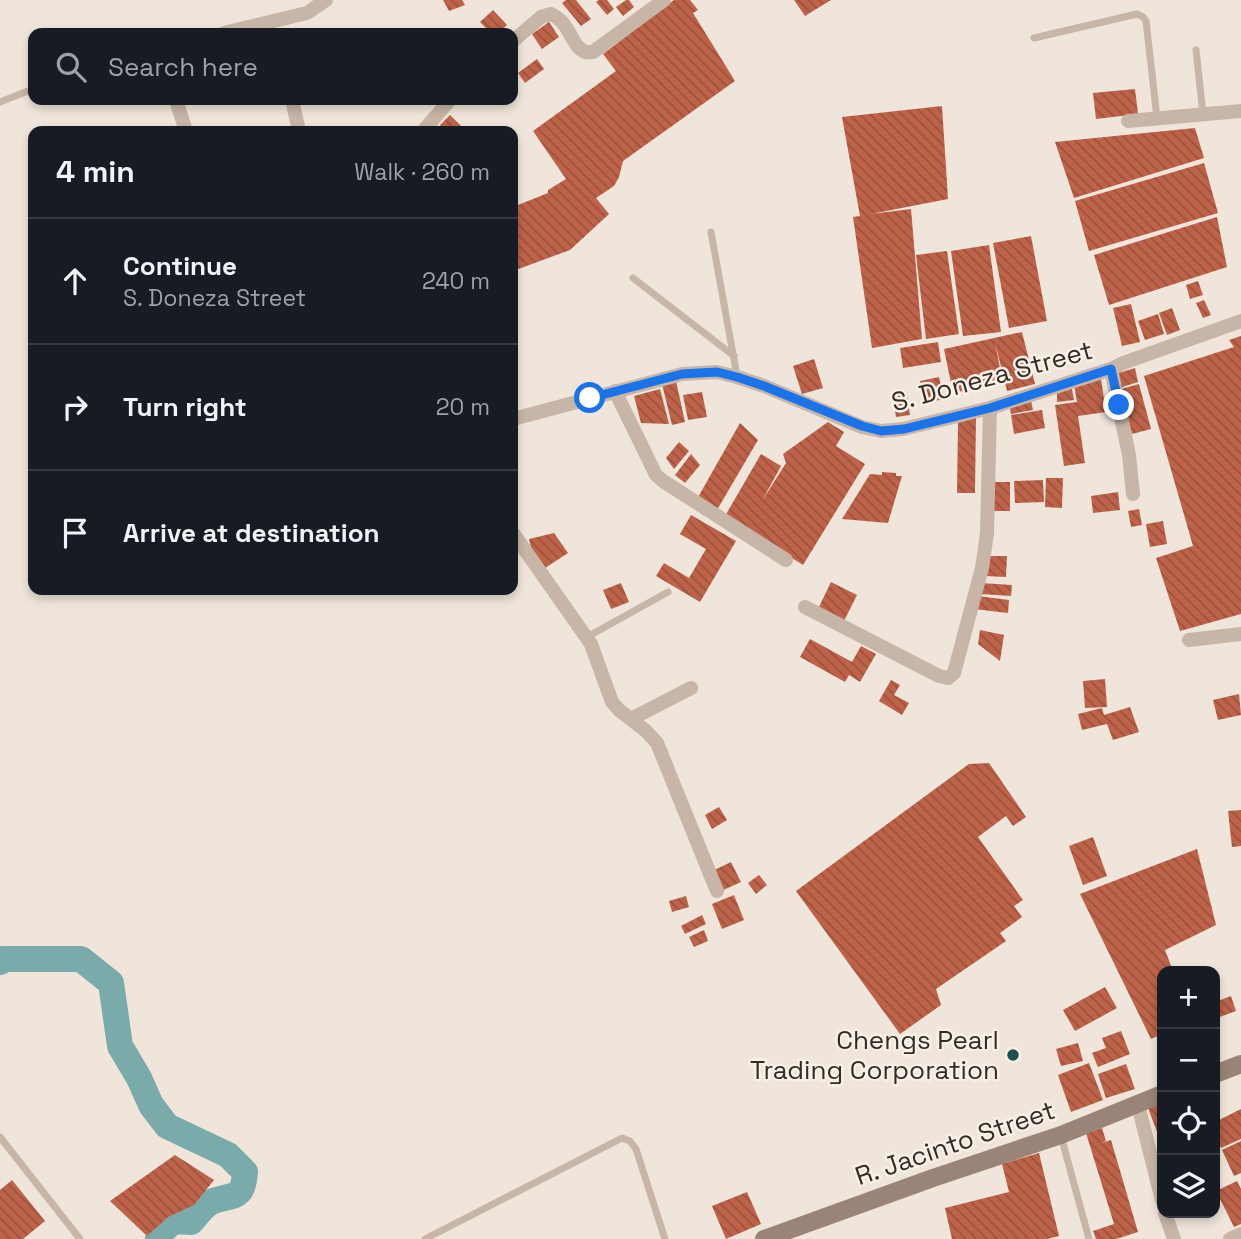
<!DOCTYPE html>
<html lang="en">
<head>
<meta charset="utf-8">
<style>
  :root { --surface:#171b24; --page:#20242c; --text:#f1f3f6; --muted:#9ea1a6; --line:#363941 }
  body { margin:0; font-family:"Space Grotesk",sans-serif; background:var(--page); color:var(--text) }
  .controls { position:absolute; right:21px; bottom:21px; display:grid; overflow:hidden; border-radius:14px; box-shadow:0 4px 10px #0003 }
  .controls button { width:63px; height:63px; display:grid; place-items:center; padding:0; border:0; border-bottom:2px solid var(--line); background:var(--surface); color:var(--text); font:35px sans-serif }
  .stop { position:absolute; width:21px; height:21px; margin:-16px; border:5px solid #1a73e8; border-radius:50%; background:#fff }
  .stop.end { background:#1a73e8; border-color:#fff; box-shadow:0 2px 7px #0008 }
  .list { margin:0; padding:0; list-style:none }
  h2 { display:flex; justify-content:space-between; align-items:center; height:91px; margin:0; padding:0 28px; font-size:30px }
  h2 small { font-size:23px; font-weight:400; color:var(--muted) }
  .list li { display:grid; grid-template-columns:46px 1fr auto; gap:21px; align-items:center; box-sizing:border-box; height:126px; padding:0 28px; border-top:2px solid var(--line) }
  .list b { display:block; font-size:26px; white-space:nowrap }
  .list p { margin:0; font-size:23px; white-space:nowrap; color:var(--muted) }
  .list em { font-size:23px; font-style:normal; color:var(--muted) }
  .icon { flex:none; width:38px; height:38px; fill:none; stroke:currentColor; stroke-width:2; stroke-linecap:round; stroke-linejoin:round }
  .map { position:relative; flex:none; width:1241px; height:1239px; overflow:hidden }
  .search { position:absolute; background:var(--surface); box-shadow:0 4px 10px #0003; left:28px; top:28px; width:490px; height:77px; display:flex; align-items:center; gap:18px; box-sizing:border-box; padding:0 24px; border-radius:14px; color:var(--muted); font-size:26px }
  .panel { position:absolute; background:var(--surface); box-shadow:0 4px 10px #0003; left:28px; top:126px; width:490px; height:469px; border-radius:14px }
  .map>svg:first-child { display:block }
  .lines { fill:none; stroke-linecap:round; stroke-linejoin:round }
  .river { stroke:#7baaab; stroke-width:26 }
  .building { fill:url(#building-back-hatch) }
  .lane { stroke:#c7b5a7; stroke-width:7 }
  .street { stroke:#c7b5a7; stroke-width:14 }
  .secondary { stroke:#9a8478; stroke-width:18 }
  .route { stroke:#1a73e8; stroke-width:9 }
  .poi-dot { fill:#1f5052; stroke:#f8efe6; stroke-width:2.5 }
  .labels { text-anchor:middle; stroke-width:5; stroke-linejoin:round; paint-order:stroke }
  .street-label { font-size:26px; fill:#342b27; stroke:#f8efe6 }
  .poi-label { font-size:26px; fill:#342b27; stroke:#f8efe6; text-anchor:end }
</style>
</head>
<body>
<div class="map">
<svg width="1241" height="1239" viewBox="0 0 1241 1239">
  <defs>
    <pattern id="building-back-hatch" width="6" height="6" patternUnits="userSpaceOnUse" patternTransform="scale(1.75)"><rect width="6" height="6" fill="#be6349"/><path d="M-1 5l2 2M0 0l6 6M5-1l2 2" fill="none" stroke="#9b523d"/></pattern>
  </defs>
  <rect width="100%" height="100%" fill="#f0e5da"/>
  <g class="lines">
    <path class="river" d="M 0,962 L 3,959 L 81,959 L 111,983 L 120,1046 L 139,1078 L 151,1105 L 167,1126 L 228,1155 L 245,1172 C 243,1202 232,1193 211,1202 C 203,1206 197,1216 191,1222 L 173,1221 L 162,1232 L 158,1239"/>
  </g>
  <path class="building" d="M 443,0 L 462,0 L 465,5 L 449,11 Z
    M 566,0 L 576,0 L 591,19 L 581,26 L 562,3 Z
    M 599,0 L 607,0 L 614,9 L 607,15 L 596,2 Z
    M 626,0 L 629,0 L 634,7 L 623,16 L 616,7 Z
    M 674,0 L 690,0 L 698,10 L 693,13 L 735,81 L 623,161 L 619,177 L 614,186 L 596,198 L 609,214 L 570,250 L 513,271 L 513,207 L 548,193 L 548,190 L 566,179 L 533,131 L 616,71 L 603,54 Z
    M 794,0 L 831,0 L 805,16 Z
    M 493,10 L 507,25 L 499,33 L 491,33 L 480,22 Z
    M 549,22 L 559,37 L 542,49 L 532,34 Z
    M 537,59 L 544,69 L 525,83 L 518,73 Z
    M 1135,89 L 1138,114 L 1096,119 L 1093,93 Z
    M 942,106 L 948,199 L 871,214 L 911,209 L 922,339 L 872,348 L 853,217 L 860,216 L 842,117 Z
    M 450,115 L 466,131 L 447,131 L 440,125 Z
    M 1195,128 L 1204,158 L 1074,198 L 1055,142 Z
    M 1204,163 L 1218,213 L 1089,251 L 1075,201 Z
    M 1217,217 L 1227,267 L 1109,305 L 1094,255 Z
    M 1031,236 L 1047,321 L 1009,328 L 993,243 Z
    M 989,245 L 1001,332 L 963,336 L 951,251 Z
    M 947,251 L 959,334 L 926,339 L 916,255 Z
    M 1198,281 L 1203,295 L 1190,299 L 1186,285 Z
    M 1204,300 L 1211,315 L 1203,318 L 1196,303 Z
    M 1131,304 L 1140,342 L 1122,346 L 1113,308 Z
    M 1172,308 L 1180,330 L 1167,335 L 1159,313 Z
    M 1158,314 L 1164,334 L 1145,340 L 1138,321 Z
    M 1022,332 L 1035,384 L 1007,391 L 995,342 L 1003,383 L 953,393 L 944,349 Z
    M 1241,336 L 1241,614 L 1180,631 L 1156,558 L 1193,546 L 1144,376 L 1234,347 L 1229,340 Z
    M 938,342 L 941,362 L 903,368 L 900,348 Z
    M 814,359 L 823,388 L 802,394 L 793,366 Z
    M 1135,368 L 1138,382 L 1119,388 L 1115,374 Z
    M 939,377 L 944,399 L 925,403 L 920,381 Z
    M 1101,379 L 1106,412 L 1078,416 L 1085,463 L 1064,466 L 1055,405 L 1077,402 L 1074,384 Z
    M 676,381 L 685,422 L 672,425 L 662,384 Z
    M 1071,384 L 1074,400 L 1057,402 L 1057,389 Z
    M 1139,384 L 1151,429 L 1132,434 L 1121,389 Z
    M 660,389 L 669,424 L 641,423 L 634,396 Z
    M 702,392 L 707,417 L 688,420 L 683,395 Z
    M 907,394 L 910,415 L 896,417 L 893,396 Z
    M 1030,396 L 1033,410 L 1011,414 L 1009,403 Z
    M 1042,410 L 1045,428 L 1014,434 L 1011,415 Z
    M 976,416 L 975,493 L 957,493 L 958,423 Z
    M 828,422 L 844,432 L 836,446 L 865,464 L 803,565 L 725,516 L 761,454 L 781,466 L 762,501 L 786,463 L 783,454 Z
    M 740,423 L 758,440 L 717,510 L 697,499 Z
    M 679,442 L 689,451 L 674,469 L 666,458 Z
    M 691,454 L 700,465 L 685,483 L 675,475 Z
    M 882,472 L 896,473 L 896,476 L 902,476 L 888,523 L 842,519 L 870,474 L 882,475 Z
    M 1046,478 L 1063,478 L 1062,508 L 1045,507 Z
    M 1043,480 L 1044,502 L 1015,503 L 1014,481 Z
    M 990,482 L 1010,482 L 1010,511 L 990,511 Z
    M 1118,492 L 1120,510 L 1093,513 L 1091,496 Z
    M 1139,509 L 1142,525 L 1131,527 L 1128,511 Z
    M 691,515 L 736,541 L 700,602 L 656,576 L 664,563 L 689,578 L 706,549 L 680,534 Z
    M 1163,521 L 1167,544 L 1150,547 L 1146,524 Z
    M 554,533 L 568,553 L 542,570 L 533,556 L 529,539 Z
    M 986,556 L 1007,556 L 1006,577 L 985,576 Z
    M 831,582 L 857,595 L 843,623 L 817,611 Z
    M 621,583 L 629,602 L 611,609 L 603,590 Z
    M 981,583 L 1012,585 L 1011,596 L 980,594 Z
    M 978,596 L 1009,600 L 1008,613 L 974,609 Z
    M 980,630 L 1004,635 L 1000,661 L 978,644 Z
    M 810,639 L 852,662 L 861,646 L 876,654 L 860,682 L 849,675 L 845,682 L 800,657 Z
    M 1105,679 L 1107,707 L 1085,708 L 1083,681 Z
    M 891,680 L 900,685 L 894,695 L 909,703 L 902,715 L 879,701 Z
    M 1239,694 L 1241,715 L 1218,720 L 1213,700 Z
    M 1130,707 L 1139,732 L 1113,740 L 1107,724 L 1082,730 L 1078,714 L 1102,708 L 1104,715 Z
    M 989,763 L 1026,817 L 1013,826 L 1006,816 L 978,837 L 1023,900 L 1014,906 L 1022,917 L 1000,933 L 1006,941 L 936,989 L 941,1005 L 900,1034 L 796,891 L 969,764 Z
    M 719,807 L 727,820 L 712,829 L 705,815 Z
    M 1241,810 L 1241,846 L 1232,847 L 1228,811 Z
    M 1093,837 L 1107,876 L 1083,885 L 1069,846 Z
    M 1197,849 L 1216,925 L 1165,950 L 1173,971 L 1162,971 L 1162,1034 L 1151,1039 L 1080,894 Z
    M 731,862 L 741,882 L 721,891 L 712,871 Z
    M 759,875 L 767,885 L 756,894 L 748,883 Z
    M 734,895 L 744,920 L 722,929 L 712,904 Z
    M 686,896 L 689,907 L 672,912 L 669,901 Z
    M 702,915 L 706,924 L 685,934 L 681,926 Z
    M 704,930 L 708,941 L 694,947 L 689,937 Z
    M 1105,987 L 1117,1008 L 1075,1031 L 1063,1010 Z
    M 1231,996 L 1236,1011 L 1217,1018 L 1215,1013 L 1215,1002 Z
    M 1121,1031 L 1130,1054 L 1098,1067 L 1092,1053 L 1106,1048 L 1102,1038 Z
    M 1078,1043 L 1083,1061 L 1061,1066 L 1056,1049 Z
    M 1089,1063 L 1103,1100 L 1071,1112 L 1058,1075 Z
    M 1126,1064 L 1135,1089 L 1106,1098 L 1098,1074 Z
    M 1162,1103 L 1162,1145 L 1148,1108 Z
    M 1241,1109 L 1241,1139 L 1221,1148 L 1215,1135 L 1215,1122 Z
    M 1102,1128 L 1106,1141 L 1098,1144 L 1111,1140 L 1138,1232 L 1116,1239 L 1096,1239 L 1093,1231 L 1114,1224 L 1086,1133 Z
    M 1241,1141 L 1241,1173 L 1234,1176 L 1222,1150 Z
    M 1039,1153 L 1059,1236 L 1047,1239 L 952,1239 L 945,1208 L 1009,1192 L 1002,1164 Z
    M 175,1155 L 214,1180 L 194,1205 L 168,1217 L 147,1236 L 110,1201 Z
    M 12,1180 L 45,1221 L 23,1239 L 0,1239 L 0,1190 Z
    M 1237,1181 L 1241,1189 L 1241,1224 L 1234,1227 L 1216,1191 Z
    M 747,1192 L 761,1224 L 726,1239 L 712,1206 Z"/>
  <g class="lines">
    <path class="lane" d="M 1034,38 L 1137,14 L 1143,17 L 1146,21 L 1157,118
      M 1196,50 L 1203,114
      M 0,102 L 33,89
      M 711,232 L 737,376
      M 633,278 L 734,356
      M 587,637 L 668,592
      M 1061,1136 L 1089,1239
      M 0,1137 L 80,1239
      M 425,1239 L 622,1138 L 630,1141 L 636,1149 L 665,1239"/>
    <path class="street" d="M 224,33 L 307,13 L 326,0
      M 513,41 L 541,17 L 551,14 C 555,16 558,18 561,21 C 572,31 575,56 593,52 L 664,0
      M 176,100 L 186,131
      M 292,100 L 299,131
      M 1128,121 L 1241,111
      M 423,131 L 450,100
      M 1111,369 L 1129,455 L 1133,494
      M 615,391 L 656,475 L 663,481 L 786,560
      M 513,419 L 682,374 L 717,372 L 737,377 L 764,386 L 862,427 L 881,431 L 903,429 L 990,408 L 1111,369 L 1123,363 L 1241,321
      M 513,533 L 591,644 L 612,702 L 619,710 L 646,731 L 657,743 L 717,891
      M 805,607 L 939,676 L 948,678 L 954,673 L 982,568 L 987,533 L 990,408
      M 1189,640 L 1241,634
      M 631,719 L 691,688
      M 1138,1105 L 1162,1200
      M 1165,1213 L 1174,1239
      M 1230,1239 L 1241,1234"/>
    <path class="secondary" d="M 1215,1074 L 1241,1064
      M 764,1239 L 933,1178 L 1061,1135 L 1162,1094"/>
  </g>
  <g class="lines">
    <path class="route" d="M 590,398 L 682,374 L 717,372 L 737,377 L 764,386 L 862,426 L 881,431 L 904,429 L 990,408 L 1111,369 L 1119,405"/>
  </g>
  <circle class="poi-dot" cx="1013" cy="1055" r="7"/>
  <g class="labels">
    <g class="street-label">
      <text transform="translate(992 376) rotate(-15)" y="9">S. Doneza Street</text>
      <text transform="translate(955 1143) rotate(-19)" y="9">R. Jacinto Street</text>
    </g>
    <g class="poi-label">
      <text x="999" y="1049">Chengs Pearl<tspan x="999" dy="30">Trading Corporation</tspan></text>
    </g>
  </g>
</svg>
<div class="controls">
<button>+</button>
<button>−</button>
<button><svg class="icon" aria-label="locate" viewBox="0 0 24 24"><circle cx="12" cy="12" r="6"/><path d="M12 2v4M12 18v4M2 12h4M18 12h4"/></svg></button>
<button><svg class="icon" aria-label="layers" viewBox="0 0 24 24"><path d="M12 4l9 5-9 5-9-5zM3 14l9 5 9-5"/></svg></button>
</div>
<div class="stop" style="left:590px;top:398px"></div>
<div class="stop end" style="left:1119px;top:405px"></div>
<div class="search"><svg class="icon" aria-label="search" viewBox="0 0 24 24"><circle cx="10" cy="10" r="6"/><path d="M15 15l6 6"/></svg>Search here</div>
<section class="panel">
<h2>4 min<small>Walk · 260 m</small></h2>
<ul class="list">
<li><svg class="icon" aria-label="ahead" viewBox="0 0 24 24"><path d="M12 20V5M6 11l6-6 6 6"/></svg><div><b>Continue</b><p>S. Doneza Street</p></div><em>240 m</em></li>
<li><svg class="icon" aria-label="right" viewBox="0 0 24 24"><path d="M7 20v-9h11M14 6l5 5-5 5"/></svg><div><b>Turn right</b></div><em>20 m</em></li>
<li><svg class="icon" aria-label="arrive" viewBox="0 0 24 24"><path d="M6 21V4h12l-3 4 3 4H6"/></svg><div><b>Arrive at destination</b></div></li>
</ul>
</section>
</div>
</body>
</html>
